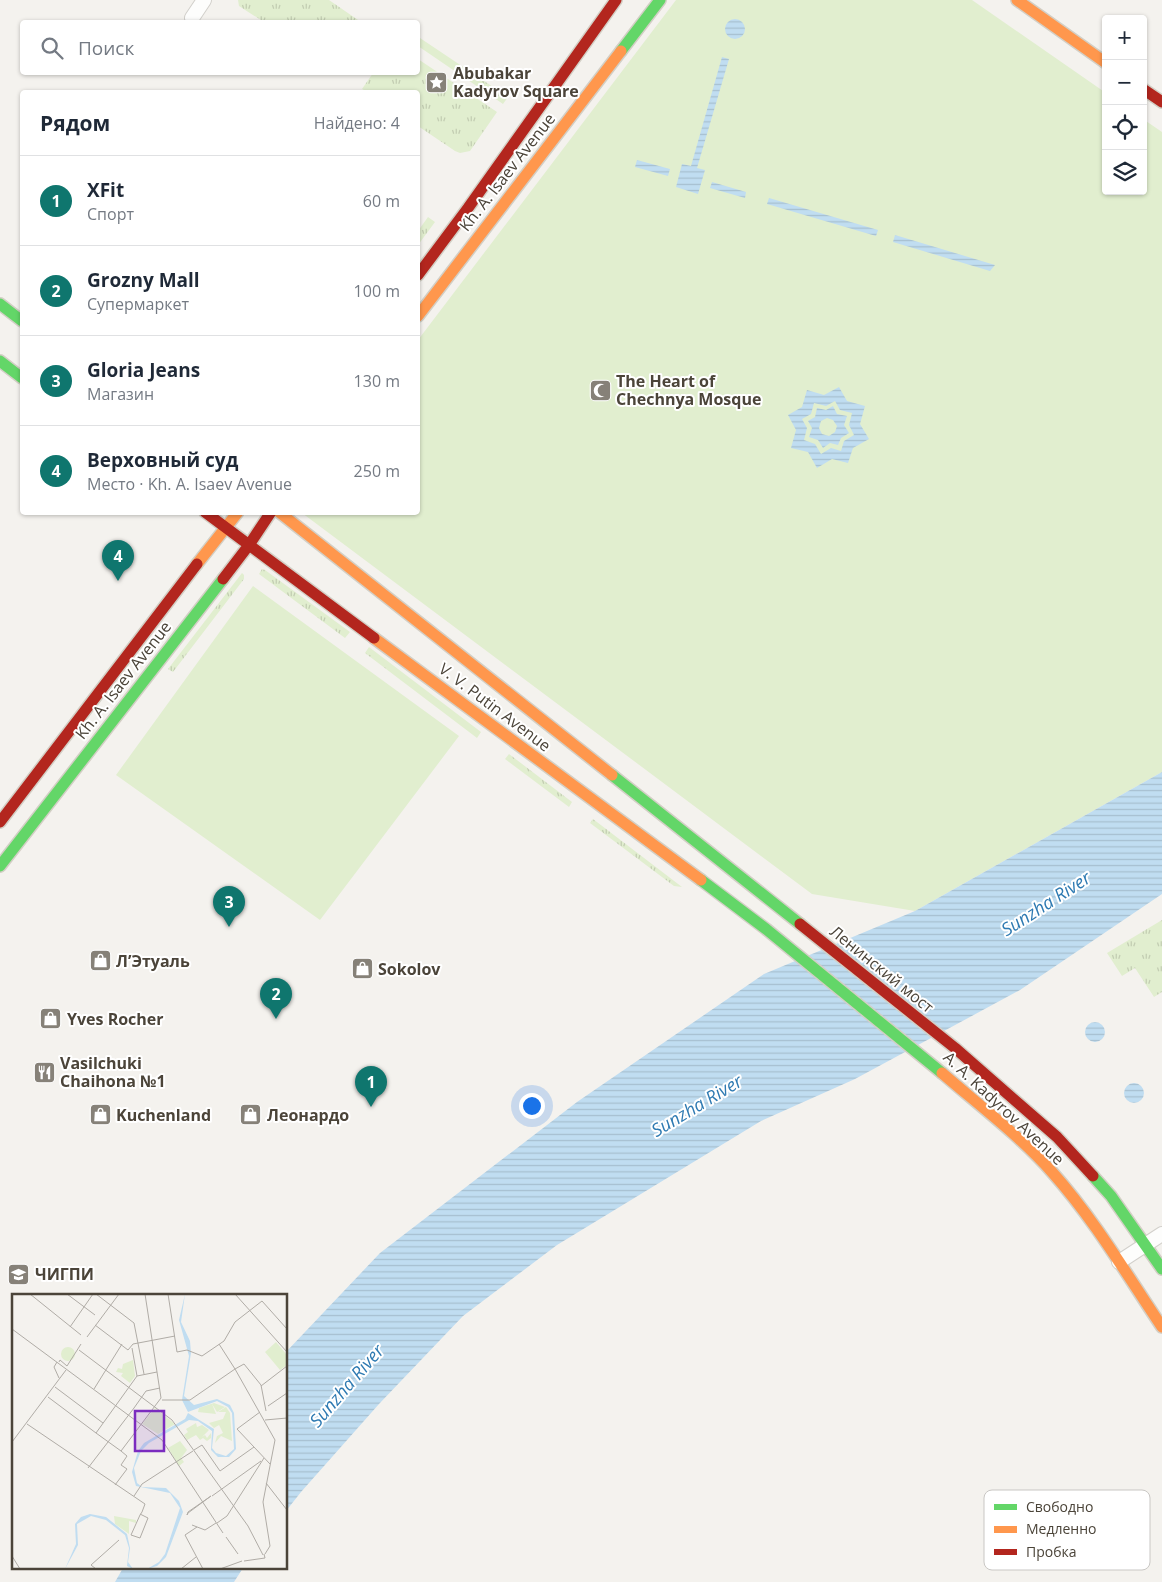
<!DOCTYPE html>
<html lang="ru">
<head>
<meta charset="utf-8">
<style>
  :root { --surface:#fff; --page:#f6f6f7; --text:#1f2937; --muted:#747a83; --line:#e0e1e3; --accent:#0f766e }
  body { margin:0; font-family:"Open Sans",sans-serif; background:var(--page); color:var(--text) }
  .controls { position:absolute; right:15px; top:15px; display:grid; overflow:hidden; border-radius:5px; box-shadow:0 1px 4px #0004 }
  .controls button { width:45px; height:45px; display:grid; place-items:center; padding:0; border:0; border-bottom:1px solid var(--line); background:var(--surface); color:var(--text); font:25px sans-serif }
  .you { position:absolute; left:531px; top:1105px; width:18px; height:18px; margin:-12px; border:4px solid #fff; border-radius:50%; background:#1a73e8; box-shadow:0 0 0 8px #1a73e833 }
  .badge { display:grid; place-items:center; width:32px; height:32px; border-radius:50%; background:var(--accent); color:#fff; font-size:16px; font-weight:700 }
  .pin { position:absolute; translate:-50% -41px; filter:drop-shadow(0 1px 2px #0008) }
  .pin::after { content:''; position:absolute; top:26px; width:18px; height:15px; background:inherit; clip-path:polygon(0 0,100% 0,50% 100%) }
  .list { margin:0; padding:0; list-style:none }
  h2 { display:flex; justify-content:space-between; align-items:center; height:65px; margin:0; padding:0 20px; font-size:21px }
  h2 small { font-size:16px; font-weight:400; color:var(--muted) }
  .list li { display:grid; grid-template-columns:32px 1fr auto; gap:15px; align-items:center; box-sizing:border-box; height:90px; padding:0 20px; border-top:1px solid var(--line) }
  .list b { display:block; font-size:19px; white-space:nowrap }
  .list p { margin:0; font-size:16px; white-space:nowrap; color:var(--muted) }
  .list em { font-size:16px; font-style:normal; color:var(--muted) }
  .icon { flex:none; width:28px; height:28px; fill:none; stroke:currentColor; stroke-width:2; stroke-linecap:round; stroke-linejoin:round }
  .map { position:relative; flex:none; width:1162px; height:1582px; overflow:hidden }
  .search { position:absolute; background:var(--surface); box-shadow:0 1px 4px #0004; left:20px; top:20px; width:400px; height:55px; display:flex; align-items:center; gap:12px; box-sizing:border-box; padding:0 18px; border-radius:5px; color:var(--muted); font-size:19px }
  .panel { position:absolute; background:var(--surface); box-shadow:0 1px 4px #0004; left:20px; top:90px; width:400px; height:425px; border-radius:5px }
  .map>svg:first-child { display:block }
  .grass { fill:url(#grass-tufts) }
  .green { fill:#e1eecf }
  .water { fill:url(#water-rules); fill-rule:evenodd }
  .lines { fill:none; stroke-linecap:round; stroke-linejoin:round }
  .street-casing { stroke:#d2d0cb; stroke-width:16 }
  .fast-casing { stroke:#d3cfc5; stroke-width:14 }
  .slow-casing { stroke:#d3cfc5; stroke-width:14 }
  .jam-casing { stroke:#d3cfc5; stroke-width:14 }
  .street { stroke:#fdfdfc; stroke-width:14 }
  .fast { stroke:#63d668; stroke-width:11 }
  .slow { stroke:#ff974d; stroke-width:11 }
  .jam { stroke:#b3261e; stroke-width:11 }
  .labels { text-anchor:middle; stroke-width:4; stroke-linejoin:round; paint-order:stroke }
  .poi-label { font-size:16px; font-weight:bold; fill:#4b4439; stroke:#fff; text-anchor:start }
  .street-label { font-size:16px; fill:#4b4439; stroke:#fff }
  .water-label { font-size:18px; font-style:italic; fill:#2e7ab2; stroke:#fff }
  .inset-road { fill:none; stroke:#b0aca6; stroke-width:1 }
  .view { fill:#7b2cbf; fill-opacity:0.15; stroke:#7b2cbf; stroke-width:2.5 }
  .inset-edge { fill:none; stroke:#4b4439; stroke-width:2.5 }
  .key { fill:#fff; stroke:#c9c7c4; stroke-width:1 }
  .key-label { font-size:14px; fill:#4b4439 }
</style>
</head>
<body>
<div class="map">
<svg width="1162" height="1582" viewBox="0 0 1162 1582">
  <defs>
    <pattern id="grass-tufts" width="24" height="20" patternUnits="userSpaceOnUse" patternTransform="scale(1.25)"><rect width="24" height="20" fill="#e1eecf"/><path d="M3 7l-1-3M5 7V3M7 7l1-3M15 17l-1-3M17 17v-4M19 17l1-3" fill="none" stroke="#c3cdb2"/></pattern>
    <pattern id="water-rules" width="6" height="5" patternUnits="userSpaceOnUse" patternTransform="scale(1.25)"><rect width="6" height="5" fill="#c0ddf1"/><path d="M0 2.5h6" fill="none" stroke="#a6bfcf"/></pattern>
  </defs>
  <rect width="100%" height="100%" fill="#f4f2ee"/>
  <path class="grass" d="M 238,0 L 329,0 L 361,22 L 264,22 L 239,6 Z
    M 420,38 L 508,97 L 503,104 L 418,46 L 418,41 Z
    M 418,59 L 497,112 L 470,151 L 460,153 L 455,151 L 418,126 L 418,92 L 368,92 L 362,89 L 373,73 L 418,72 Z
    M 428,217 L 435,222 L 418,245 L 418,231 Z
    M 262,569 L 265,570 L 350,632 L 345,638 L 259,574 Z
    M 242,573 L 244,575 L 244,579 L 173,672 L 168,669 Z
    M 369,647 L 481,732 L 477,738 L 365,653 Z
    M 509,754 L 572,802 L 569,807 L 505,759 Z
    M 593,819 L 682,887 L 674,886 L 590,823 Z
    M 1162,920 L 1162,992 L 1154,997 L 1135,968 L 1122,976 L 1107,953 Z"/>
  <path class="green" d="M 676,0 L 972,0 L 1106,93 L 1106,191 L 1143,191 L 1143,119 L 1162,132 L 1162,772 L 915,911 L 812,894 L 302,513 L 418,512 L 418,340 Z
    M 253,586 L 459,736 L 320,920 L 116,775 Z"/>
  <path class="water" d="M725 29a10 10 0 1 1 20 0a10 10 0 1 1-20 0Z
    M 722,57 L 729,59 L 697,168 L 705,170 L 698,194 L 676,187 L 682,164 L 691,166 Z
    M 637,160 L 670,169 L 668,176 L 635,167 Z
    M 712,182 L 746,192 L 745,198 L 710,188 Z
    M 769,198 L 878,230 L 876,236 L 767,204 Z
    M 895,235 L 995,265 L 990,271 L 893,242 Z
    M 839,387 L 847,401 L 865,406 L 860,424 L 869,439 L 853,448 L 848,463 L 832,459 L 817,468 L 808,452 L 791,448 L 796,430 L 788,415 L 802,407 L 807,390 L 824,395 ZM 835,401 L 840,410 L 852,413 L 849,425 L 854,435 L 844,441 L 841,451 L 831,448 L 821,454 L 815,444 L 804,440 L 807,428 L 802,419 L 811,414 L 814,403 L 826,406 Z
    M 833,406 L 837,414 L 847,416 L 844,425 L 849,433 L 841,438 L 838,445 L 830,443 L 823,448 L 818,440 L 809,437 L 812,428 L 808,421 L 815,417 L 817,408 L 826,410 ZM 827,418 L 833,420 L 837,426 L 835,432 L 829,436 L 822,434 L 819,428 L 821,421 Z
    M 1162,772 L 1162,894 L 1020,990 L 855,1079 L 761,1121 L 557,1245 L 463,1316 L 379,1404 L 301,1492 L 286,1511 L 286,1352 L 380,1253 L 577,1102 L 764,974 L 915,911 Z
    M1085 1032a10 10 0 1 1 20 0a10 10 0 1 1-20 0Z
    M1124 1093a10 10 0 1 1 20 0a10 10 0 1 1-20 0Z
    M 123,1568 L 243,1568 L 234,1582 L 115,1582 Z"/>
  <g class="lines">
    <defs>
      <path id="street" d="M 192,18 L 204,0
        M 1119,1262 L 1162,1234"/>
      <path id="fast" d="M 621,51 L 660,0
        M 0,304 L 22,321
        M 0,361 L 22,378
        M 612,775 L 800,924
        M 0,866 L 223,579
        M 701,880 L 766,929 L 942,1073
        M 1093,1176 L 1111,1196 L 1162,1269"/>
      <path id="slow" d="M 1017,0 L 1106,63
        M 418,316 L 621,51
        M 279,512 L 612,775
        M 197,564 L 238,512
        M 374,638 L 701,880
        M 942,1073 C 979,1105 1020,1136 1052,1172 C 1094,1219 1127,1275 1162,1327"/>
      <path id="jam" d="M 1143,89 L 1162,102
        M 418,275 L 468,208 L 616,0
        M 205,512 L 374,638
        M 223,579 L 249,545 L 271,512
        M 0,822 L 197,564
        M 800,924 L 955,1048 L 1057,1137 L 1093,1176"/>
    </defs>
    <use href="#street" class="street-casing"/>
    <use href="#fast" class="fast-casing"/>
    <use href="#slow" class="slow-casing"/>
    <use href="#jam" class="jam-casing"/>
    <use href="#street" class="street"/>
    <use href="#fast" class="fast"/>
    <use href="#slow" class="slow"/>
    <use href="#jam" class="jam"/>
  </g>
  <defs>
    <symbol id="sight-square" viewBox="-11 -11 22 22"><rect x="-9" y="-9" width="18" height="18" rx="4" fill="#868178" stroke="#fff"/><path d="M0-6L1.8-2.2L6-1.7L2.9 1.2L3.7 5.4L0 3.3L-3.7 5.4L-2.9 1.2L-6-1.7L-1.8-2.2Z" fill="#fff"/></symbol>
    <symbol id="mosque-square" viewBox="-11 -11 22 22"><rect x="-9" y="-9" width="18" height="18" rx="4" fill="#868178" stroke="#fff"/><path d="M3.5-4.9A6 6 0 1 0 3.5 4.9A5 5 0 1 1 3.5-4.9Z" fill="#fff"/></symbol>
    <symbol id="shop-square" viewBox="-11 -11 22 22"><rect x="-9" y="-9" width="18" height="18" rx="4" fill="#868178" stroke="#fff"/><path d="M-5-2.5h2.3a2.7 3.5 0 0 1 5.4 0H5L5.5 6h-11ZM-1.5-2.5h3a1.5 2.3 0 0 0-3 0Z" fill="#fff"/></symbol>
    <symbol id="restaurant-square" viewBox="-11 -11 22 22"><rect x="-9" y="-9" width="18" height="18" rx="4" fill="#868178" stroke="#fff"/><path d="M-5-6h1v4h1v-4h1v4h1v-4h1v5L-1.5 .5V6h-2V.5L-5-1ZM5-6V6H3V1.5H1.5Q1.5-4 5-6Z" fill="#fff"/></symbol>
    <symbol id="university-square" viewBox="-11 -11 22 22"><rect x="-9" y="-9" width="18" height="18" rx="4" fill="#868178" stroke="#fff"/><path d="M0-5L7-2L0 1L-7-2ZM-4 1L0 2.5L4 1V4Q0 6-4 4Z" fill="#fff"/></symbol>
  </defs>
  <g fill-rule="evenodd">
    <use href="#sight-square" x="424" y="70" width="25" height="25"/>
    <use href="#mosque-square" x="588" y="378" width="25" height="25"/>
    <use href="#shop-square" x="88" y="948" width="25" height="25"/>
    <use href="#shop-square" x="350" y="956" width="25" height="25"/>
    <use href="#shop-square" x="38" y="1006" width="25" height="25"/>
    <use href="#restaurant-square" x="32" y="1060" width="25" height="25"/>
    <use href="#shop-square" x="88" y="1102" width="25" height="25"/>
    <use href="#shop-square" x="238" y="1102" width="25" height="25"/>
    <use href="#university-square" x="6" y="1262" width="25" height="25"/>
  </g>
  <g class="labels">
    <g class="poi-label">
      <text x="453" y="79">Abubakar<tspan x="453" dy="18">Kadyrov Square</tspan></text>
      <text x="616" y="387">The Heart of<tspan x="616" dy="18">Chechnya Mosque</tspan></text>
      <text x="116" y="967">Л’Этуаль</text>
      <text x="378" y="975">Sokolov</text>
      <text x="67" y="1025">Yves Rocher</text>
      <text x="60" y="1069">Vasilchuki<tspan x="60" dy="18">Chaihona №1</tspan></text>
      <text x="116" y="1121">Kuchenland</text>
      <text x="267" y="1121">Леонардо</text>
      <text x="35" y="1280">ЧИГПИ</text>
    </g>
    <g class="street-label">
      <text transform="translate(507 172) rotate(-52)" y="6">Kh. A. Isaev Avenue</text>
      <text transform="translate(123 680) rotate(-52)" y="6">Kh. A. Isaev Avenue</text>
      <text transform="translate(495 707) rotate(37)" y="6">V. V. Putin Avenue</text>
      <text transform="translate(882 969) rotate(39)" y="6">Ленинский мост</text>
      <text transform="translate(1004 1108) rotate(43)" y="6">A. A. Kadyrov Avenue</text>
    </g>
    <g class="water-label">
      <text transform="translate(1046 904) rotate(-33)" y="6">Sunzha River</text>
      <text transform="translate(697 1106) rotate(-31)" y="6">Sunzha River</text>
      <text transform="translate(347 1386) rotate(-49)" y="6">Sunzha River</text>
    </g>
  </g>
  <g transform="translate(12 1294)">
    <rect width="275" height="275" fill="#f4f2ee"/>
    <path d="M 214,113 L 218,119 L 220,147 L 209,142 L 203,149 L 205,142 L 211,139 L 207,131 L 202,134 L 197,129 L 211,125 L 214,118 L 206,118 ZM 184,129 L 185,133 L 190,131 L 197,136 L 190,143 L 193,141 L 195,144 L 199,139 L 199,144 L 191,150 L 195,147 L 191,144 L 188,146 L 184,141 L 175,146 L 172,141 L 176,138 L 174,135 Z" fill="#e1eecf"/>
    <path d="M 264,48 L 275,61 L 275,71 L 268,76 L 253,58 ZM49 60a7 7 0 1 1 14 0a7 7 0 1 1-14 0ZM 121,66 L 123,82 L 118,89 L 109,82 L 111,79 L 104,78 L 106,74 L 110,75 L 111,70 ZM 202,109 L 213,113 L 205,118 L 200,110 L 204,120 L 186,118 L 187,114 ZM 143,114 L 163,130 L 146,140 L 130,130 ZM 168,147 L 175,156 L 169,164 L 172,168 L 167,172 L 156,154 ZM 102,222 L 124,226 L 124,229 L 117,227 L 117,240 L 103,230 Z" fill="#e1eecf"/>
    <path d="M 173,0 L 169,28 L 178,47 L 179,59 L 172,102 L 182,111 L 205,105 L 218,111 L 222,119 L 224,155 L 217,163 L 206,163 L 199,156 L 200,137 L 186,127 L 177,126 L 137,149 L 129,157 L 122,174 L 125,189 L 130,193 L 154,194 L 167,207 L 171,218 L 154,263 L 145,272 L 135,275 L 147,268 L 153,260 L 168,214 L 158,199 L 124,192 L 120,178 L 126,157 L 132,149 L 173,125 L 176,119 L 202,135 L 200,154 L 204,159 L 214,162 L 222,155 L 220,119 L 216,113 L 205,107 L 176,118 L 170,106 L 177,62 L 167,26 ZM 78,220 L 94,223 L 115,240 L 118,254 L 116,268 L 121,275 L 115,272 L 117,254 L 113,241 L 94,226 L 79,222 L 65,230 L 66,251 L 53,275 L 64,250 L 63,230 L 69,223 Z" fill="#c0ddf1"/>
    <path class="inset-road" d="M 18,0 L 69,41M 55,0 L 83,21M 84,0 L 122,29 L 132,80M 156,0 L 165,58 L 175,56 L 190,62 L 212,47 L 223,28 L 250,7 L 275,35M 223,0 L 275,58M 83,31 L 116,56 L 121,50 L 163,42M 58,33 L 81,0M 0,35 L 150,146 L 211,239M 75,43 L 107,0M 207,50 L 223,75 L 232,70 L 249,91 L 254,117M 120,54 L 125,82M 67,56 L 160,126 L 236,232 L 251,261M 45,68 L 42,73 L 47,84M 47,68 L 48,66 L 55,72 L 69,50M 249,92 L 275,72M 43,93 L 91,129M 82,95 L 110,50M 36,103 L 84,139M 150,106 L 178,106 L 223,75 L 263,146 L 251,208 L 258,252 L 253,260M 256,112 L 275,99M 122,114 L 134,97 L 148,94M 248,118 L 225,135 L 258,170M 253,126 L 275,124M 15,130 L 133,210 L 130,218 L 128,221 L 119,241 L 128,244 L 136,224 L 128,220M 0,148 L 54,76M 96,148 L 122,114M 182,156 L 190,151 L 208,177 L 242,153M 109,157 L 149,104 L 133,0M 109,157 L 84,139 L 125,82 L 145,78M 76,174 L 96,148M 254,189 L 275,216M 103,191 L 115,175 L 109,171 L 115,162 L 109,157M 122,202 L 130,190 L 181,157M 199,202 L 176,219 L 175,221 L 176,218 ZM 200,202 L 249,167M 205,229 L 215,222 L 252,164M 180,231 L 193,236 L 204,229M 185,233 L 173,241 L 191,275M 214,243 L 226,260M 0,262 L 8,275M 232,267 L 253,264 L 252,260M 20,275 L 36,275M 84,275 L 79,271 L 107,246M 169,275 L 184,263M 208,275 L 230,267"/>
    <path class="view" d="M 123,117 L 152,117 L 152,157 L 123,157 Z"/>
    <rect width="275" height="275" class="inset-edge"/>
  </g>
  <rect x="984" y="1490" width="166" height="80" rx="8" class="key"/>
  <rect x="994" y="1504" width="23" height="6" fill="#63d668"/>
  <rect x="994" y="1526" width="23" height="7" fill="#ff974d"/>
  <rect x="994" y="1549" width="23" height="6" fill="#b3261e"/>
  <g class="key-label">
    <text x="1026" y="1512">Свободно</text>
    <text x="1026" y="1534">Медленно</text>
    <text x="1026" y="1557">Пробка</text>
  </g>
</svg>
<div class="controls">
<button>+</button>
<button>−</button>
<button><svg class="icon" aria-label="locate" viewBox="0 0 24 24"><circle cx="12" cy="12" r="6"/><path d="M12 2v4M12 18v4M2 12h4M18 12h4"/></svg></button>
<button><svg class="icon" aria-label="layers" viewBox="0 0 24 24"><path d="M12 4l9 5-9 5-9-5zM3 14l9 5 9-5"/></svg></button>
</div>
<div class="you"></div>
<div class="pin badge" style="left:371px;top:1107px">1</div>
<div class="pin badge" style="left:276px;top:1019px">2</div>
<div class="pin badge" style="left:229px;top:927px">3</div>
<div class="pin badge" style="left:118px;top:581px">4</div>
<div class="search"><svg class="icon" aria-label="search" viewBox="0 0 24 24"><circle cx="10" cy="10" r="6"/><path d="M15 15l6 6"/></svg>Поиск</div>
<section class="panel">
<h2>Рядом<small>Найдено: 4</small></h2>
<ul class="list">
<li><span class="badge">1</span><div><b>XFit</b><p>Спорт</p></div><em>60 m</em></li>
<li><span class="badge">2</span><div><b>Grozny Mall</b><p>Супермаркет</p></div><em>100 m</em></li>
<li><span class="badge">3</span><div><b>Gloria Jeans</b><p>Магазин</p></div><em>130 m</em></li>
<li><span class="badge">4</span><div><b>Верховный суд</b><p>Место · Kh. A. Isaev Avenue</p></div><em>250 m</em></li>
</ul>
</section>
</div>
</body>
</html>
